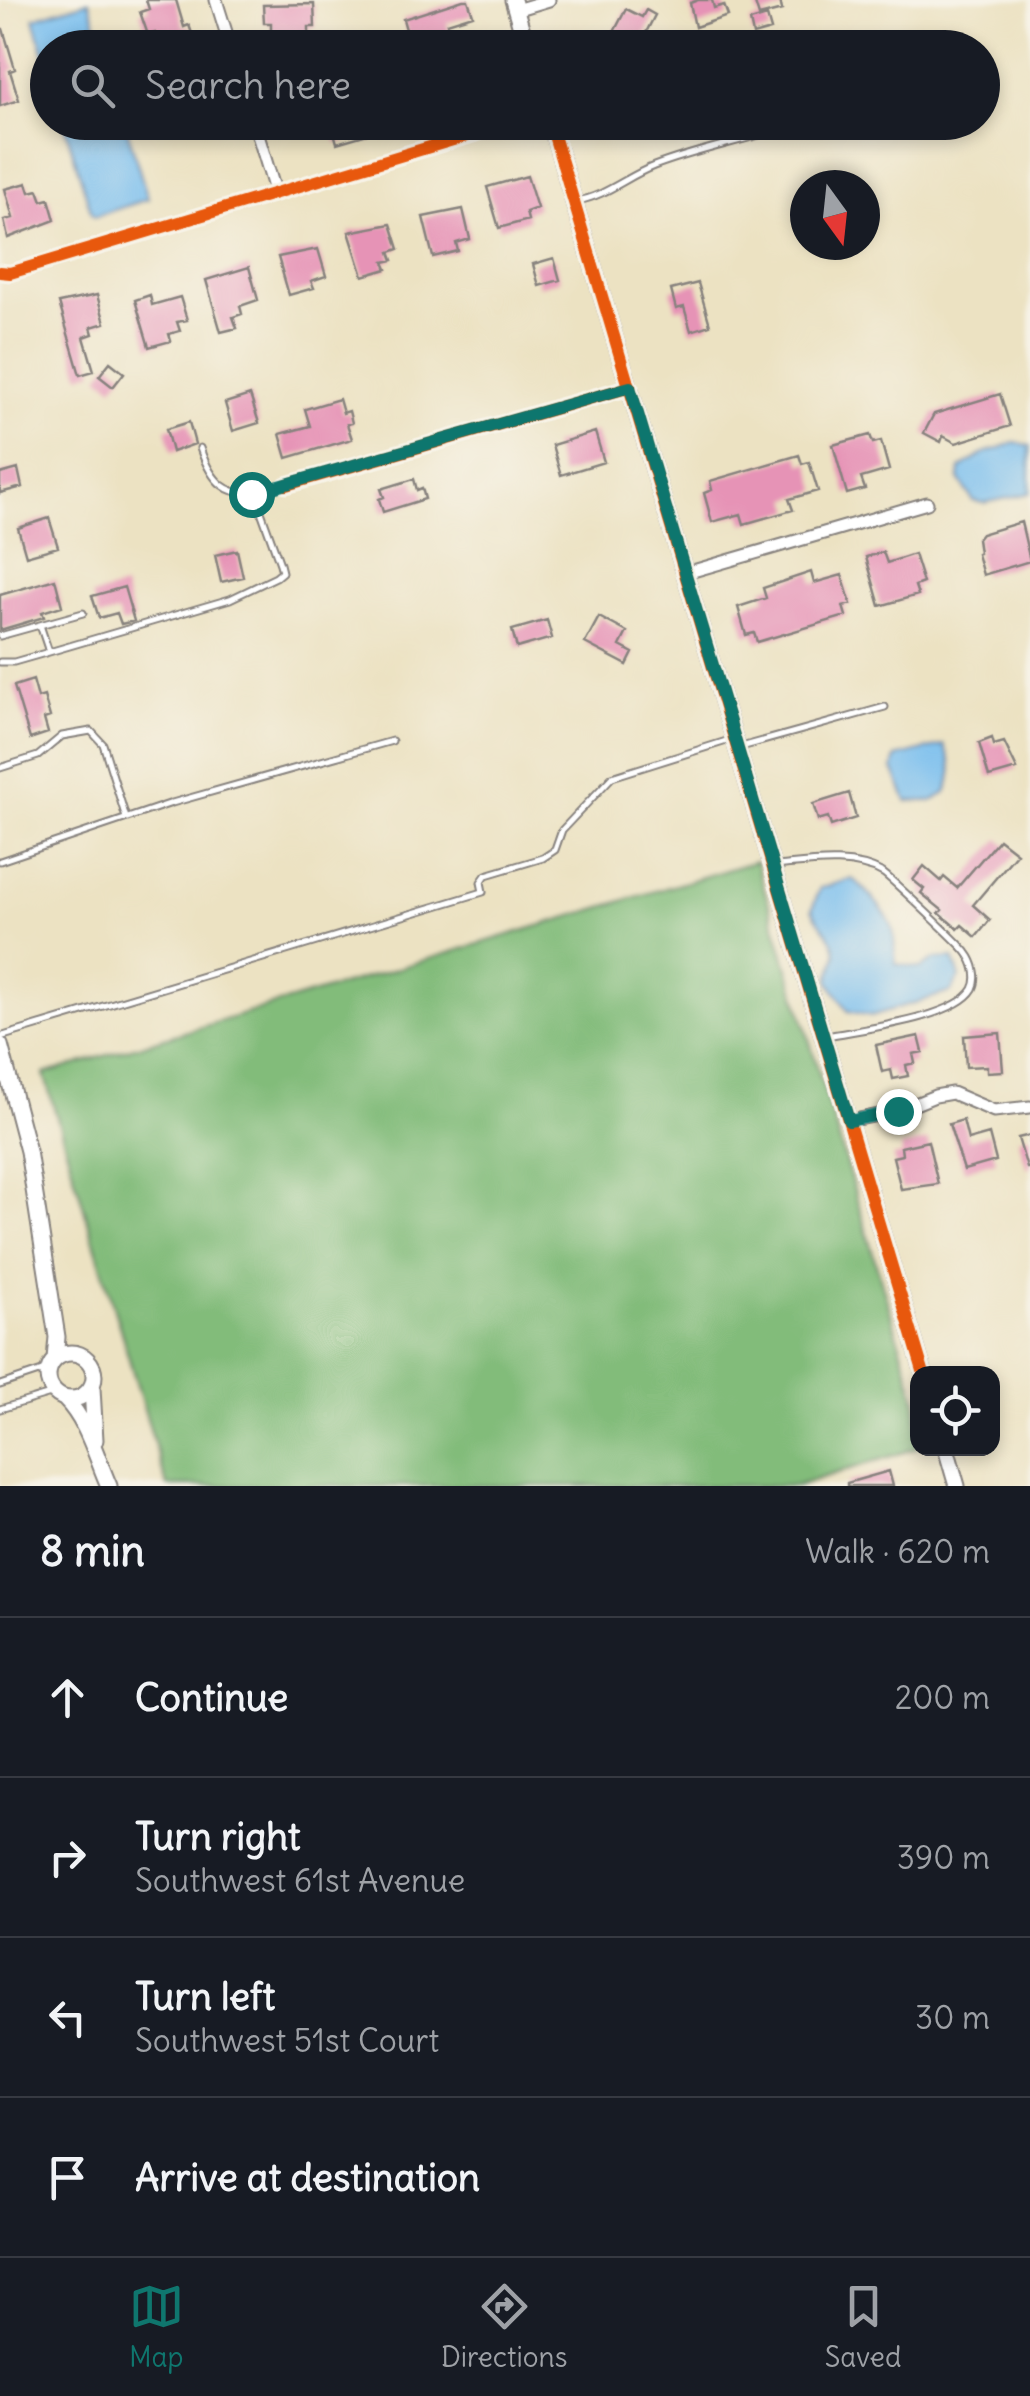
<!DOCTYPE html>
<html lang="en">
<head>
<meta charset="utf-8">
<style>
  :root { --surface:#171b24; --page:#242831; --text:#f1f3f6; --muted:#9ea1a6; --line:#363941; --accent:#0f766e }
  body { margin:0; font-family:Delius,sans-serif; background:var(--page); color:var(--text) }
  .controls { position:absolute; right:30px; bottom:30px; display:grid; overflow:hidden; border-radius:20px; box-shadow:0 5px 15px #0003 }
  .controls button { width:90px; height:90px; display:grid; place-items:center; padding:0; border:0; border-bottom:2px solid var(--line); background:var(--surface); color:var(--text); font:50px sans-serif }
  .compass { position:absolute; left:790px; top:170px; width:90px; height:90px; border-radius:50%; background:var(--surface); box-shadow:0 5px 15px #0003; rotate:165deg }
  .stop { position:absolute; width:30px; height:30px; margin:-22px; border:8px solid #0f766e; border-radius:50%; background:#fff }
  .stop.end { background:#0f766e; border-color:#fff; box-shadow:0 2px 10px #0008 }
  .list { margin:0; padding:0; list-style:none }
  h2 { display:flex; justify-content:space-between; align-items:center; height:130px; margin:0; padding:0 40px; font-size:42px }
  h2 small { font-size:32px; font-weight:400; color:var(--muted) }
  .list li { display:grid; grid-template-columns:65px 1fr auto; gap:30px; align-items:center; box-sizing:border-box; height:160px; padding:0 40px; border-top:2px solid var(--line) }
  .list b { display:block; font-size:38px; white-space:nowrap }
  .list p { margin:0; font-size:32px; white-space:nowrap; color:var(--muted) }
  .list em { font-size:32px; font-style:normal; color:var(--muted) }
  .icon { flex:none; width:55px; height:55px; fill:none; stroke:currentColor; stroke-width:2; stroke-linecap:round; stroke-linejoin:round }
  .map { position:relative; flex:none; width:1030px; height:1486px; overflow:hidden }
  .search { position:absolute; background:var(--surface); box-shadow:0 5px 15px #0003; left:30px; right:30px; top:30px; height:110px; display:flex; align-items:center; gap:25px; box-sizing:border-box; padding:0 35px; border-radius:55px; color:var(--muted); font-size:38px }
  .sheet { height:770px; background:var(--surface) }
  nav { display:flex; justify-content:space-around; align-items:center; box-sizing:border-box; height:140px; border-top:2px solid var(--line); background:var(--surface); font-size:28px; color:var(--muted) }
  nav a { display:grid; justify-items:center; gap:5px }
  nav .on { color:var(--accent) }
  .map>svg:first-child { display:block }
  .forest { fill:#82bc7a; stroke:#526f5a; stroke-width:2.5 }
  .water { fill:#77bdee; stroke:#4c7094; stroke-width:2.5 }
  .building { fill:#e693b6 }
  .lines { fill:none; stroke-linecap:round; stroke-linejoin:round }
  .lane-casing { stroke:#87827e; stroke-width:9 }
  .street-casing { stroke:#87827e; stroke-width:15 }
  .secondary-casing { stroke:#87827e; stroke-width:19 }
  .lane { stroke:#fff; stroke-width:5 }
  .street { stroke:#fff; stroke-width:11 }
  .secondary { stroke:#fff; stroke-width:15 }
  .cycleway-casing { stroke:#f7f3e8; stroke-width:19 }
  .cycleway { stroke:#e8590c; stroke-width:12 }
  .route { stroke:#0f766e; stroke-width:12 }
</style>
</head>
<body>
<div class="map">
<svg width="1030" height="1486" viewBox="0 0 1030 1486">
  <rect width="100%" height="100%" fill="#f7f3e8"/>
  <filter id="ink" filterUnits="userSpaceOnUse"><feTurbulence type="fractalNoise" baseFrequency=".01" numOctaves="2"/><feDisplacementMap in="SourceGraphic" scale="20" xChannelSelector="R" yChannelSelector="G"/><feConvolveMatrix kernelMatrix="1 2 1 2 8 2 1 2 1" color-interpolation-filters="sRGB"/></filter>
  <filter id="wash" filterUnits="userSpaceOnUse"><feTurbulence type="fractalNoise" baseFrequency=".0048" numOctaves="4" result="noise"/><feDisplacementMap in="SourceGraphic" scale="40" xChannelSelector="R" yChannelSelector="G"/><feGaussianBlur stdDeviation="2.25" result="paint"/><feColorMatrix in="noise" values="0 0 0 0 0 0 0 0 0 0 0 0 0 0 0 0 0 1.4 0 .05"/><feComposite in="paint" operator="in"/></filter>
  <g filter="url(#wash)">
    <rect width="100%" height="100%" fill="#ece2c2"/>
    <path class="forest" d="M 756,861 L 917,1401 L 917,1448 L 796,1486 L 167,1486 L 44,1074 Z"/>
    <path class="water" d="M 89,1 L 103,47 L 48,48 L 47,65 L 34,18 Z
      M 64,123 L 125,123 L 148,199 L 96,216 L 92,214 Z
      M 1014,443 L 1030,445 L 1030,493 L 984,503 L 973,501 L 959,479 L 960,469 L 985,453 Z
      M 944,745 C 953,763 954,774 946,793 L 932,801 L 907,801 L 893,769 L 896,757 Z
      M 852,879 C 864,886 891,917 893,930 C 895,941 894,953 896,964 L 921,968 L 935,959 L 953,958 L 960,977 L 951,992 L 871,1016 L 848,1011 L 829,981 C 830,973 835,963 836,955 C 837,939 818,924 812,909 L 820,888 Z"/>
    <g id="blocks">
      <path class="building" d="M 146,0 L 176,0 L 184,27 L 189,25 L 195,42 L 176,48 L 160,48 L 155,33 L 148,35 L 140,12 L 149,9 Z
        M 463,0 L 468,0 L 473,15 L 447,23 L 450,33 L 410,44 L 403,19 Z
        M 698,0 L 712,0 L 714,8 L 724,5 L 728,16 L 695,27 L 690,3 Z
        M 754,0 L 780,0 L 782,10 L 759,16 Z
        M 314,4 L 315,27 L 309,27 L 309,37 L 302,37 L 302,48 L 271,48 L 271,23 L 264,23 L 263,5 Z
        M 626,9 L 642,17 L 646,10 L 655,15 L 638,48 L 614,48 L 620,36 L 614,32 Z
        M 767,16 L 771,30 L 753,35 L 750,21 Z
        M 0,29 L 3,29 L 15,69 L 10,71 L 19,100 L 0,106 Z
        M 331,122 L 365,122 L 368,134 L 337,143 Z
        M 527,176 L 537,208 L 526,212 L 528,220 L 499,228 L 487,187 Z
        M 27,183 L 30,192 L 38,190 L 42,201 L 49,199 L 55,220 L 8,238 L 4,220 L 13,218 L 5,189 Z
        M 463,209 L 470,239 L 456,243 L 458,251 L 433,257 L 423,217 Z
        M 391,224 L 399,249 L 390,252 L 393,260 L 384,262 L 387,269 L 363,276 L 349,232 Z
        M 318,249 L 326,276 L 311,281 L 314,288 L 289,295 L 278,257 Z
        M 554,258 L 560,280 L 539,286 L 533,264 Z
        M 249,267 L 258,300 L 240,306 L 242,314 L 233,317 L 237,328 L 221,332 L 206,280 Z
        M 698,283 L 710,325 L 691,331 L 684,307 L 676,309 L 671,290 Z
        M 97,295 L 105,323 L 91,327 L 93,334 L 84,337 L 94,371 L 80,375 L 59,303 Z
        M 150,295 L 152,305 L 180,297 L 187,320 L 177,322 L 180,331 L 169,334 L 171,341 L 149,347 L 135,300 Z
        M 110,362 L 124,373 L 113,387 L 99,376 Z
        M 1000,394 L 1010,426 L 956,443 L 943,436 L 941,442 L 924,433 L 934,414 Z
        M 250,395 L 259,423 L 233,431 L 225,403 Z
        M 339,399 L 343,413 L 349,411 L 352,423 L 347,424 L 352,439 L 287,458 L 280,434 L 310,426 L 305,409 Z
        M 189,422 L 195,444 L 172,452 L 166,429 Z
        M 595,432 L 604,462 L 561,475 L 552,445 Z
        M 870,435 L 873,443 L 881,441 L 889,470 L 861,478 L 865,489 L 847,494 L 833,445 Z
        M 799,455 L 802,464 L 809,462 L 818,491 L 789,499 L 793,510 L 744,524 L 741,514 L 712,522 L 704,493 L 712,490 L 710,481 Z
        M 18,469 L 22,487 L 0,493 L 0,474 Z
        M 414,479 L 417,490 L 422,488 L 425,499 L 383,512 L 379,499 L 384,497 L 381,489 Z
        M 49,518 L 58,547 L 26,556 L 18,528 Z
        M 1021,522 L 1030,561 L 983,575 L 977,554 L 979,553 L 977,539 L 981,534 Z
        M 237,550 L 243,577 L 221,582 L 215,555 Z
        M 883,552 L 887,563 L 914,554 L 923,583 L 915,586 L 918,595 L 880,606 L 866,557 Z
        M 811,572 L 814,583 L 842,575 L 851,604 L 843,606 L 846,616 L 757,642 L 754,633 L 746,635 L 738,607 L 766,598 L 763,588 Z
        M 55,579 L 62,606 L 42,612 L 44,617 L 0,630 L 0,595 Z
        M 124,587 L 134,621 L 121,624 L 117,613 L 99,618 L 92,596 Z
        M 599,617 L 627,632 L 620,646 L 633,653 L 627,665 L 585,643 Z
        M 547,620 L 552,638 L 517,648 L 512,630 Z
        M 33,680 L 38,698 L 44,696 L 50,717 L 44,719 L 48,733 L 30,739 L 14,686 Z
        M 992,738 L 994,745 L 1004,742 L 1017,769 L 989,777 L 979,743 Z
        M 849,793 L 856,818 L 831,826 L 828,817 L 818,820 L 813,804 Z
        M 999,839 L 1017,853 L 973,905 L 990,920 L 976,937 L 962,925 L 958,929 L 939,913 L 942,910 L 921,893 L 924,889 L 913,880 L 924,866 L 941,881 L 944,877 L 957,888 Z
        M 1000,1033 L 1003,1071 L 987,1072 L 987,1066 L 966,1067 L 964,1036 Z
        M 919,1036 L 923,1052 L 913,1054 L 915,1063 L 906,1065 L 908,1076 L 893,1079 L 891,1070 L 882,1072 L 876,1045 Z
        M 963,1120 L 968,1140 L 989,1134 L 996,1161 L 964,1170 L 949,1124 Z
        M 1030,1135 L 1030,1168 L 1027,1168 L 1018,1138 Z
        M 928,1141 L 938,1184 L 901,1189 L 893,1157 L 902,1155 L 901,1147 Z
        M 889,1471 L 893,1486 L 847,1486 L 847,1483 Z"/>
    </g>
  </g>
  <g filter="url(#ink)">
    <use href="#blocks" fill-opacity="0" stroke="#87827e" stroke-width="2.5"/>
    <g class="lines">
      <defs>
        <path id="lane" d="M 577,201 C 606,196 626,177 654,166 C 690,152 729,144 766,133 L 771,122
          M 200,448 C 211,481 227,500 263,491
          M 0,636 L 83,613
          M 49,652 L 230,599 L 276,577 L 282,572 L 280,564 L 259,506 L 266,491 L 283,486
          M 0,662 L 14,662 L 49,652 L 40,625
          M 741,747 L 885,707
          M 0,768 L 38,756 L 62,736 L 91,731 L 103,744 L 126,818
          M 0,861 L 172,803 L 392,741
          M 776,866 C 808,863 852,855 883,873 C 889,877 963,946 967,953 C 974,962 979,978 973,989 C 955,1019 860,1029 827,1036
          M 0,1037 L 483,892 L 481,882 L 486,875 L 543,858 L 555,850 L 562,830 L 612,777 L 733,739
          M 0,1385 L 48,1369
          M 0,1409 L 54,1393"/>
        <path id="street" d="M 216,0 L 231,48
          M 516,10 L 549,0
          M 254,122 L 276,194
          M 0,272 L 10,273 L 513,122
          M 286,485 L 630,387
          M 686,573 L 927,503
          M 849,1121 L 898,1111 L 935,1096 L 952,1093 L 994,1111 L 1030,1107"/>
        <path id="secondary" d="M 513,0 L 527,48
          M 550,122 L 924,1374
          M 0,1045 L 28,1151 L 57,1337 L 55,1359
          M48 1376a23 23 0 1 1 46 0a23 23 0 1 1-46 0Z
          M 92,1388 L 95,1440
          M 65,1399 C 88,1422 96,1457 109,1486
          M 946,1448 L 957,1486"/>
      </defs>
      <use href="#lane" class="lane-casing"/>
      <use href="#street" class="street-casing"/>
      <use href="#secondary" class="secondary-casing"/>
      <use href="#lane" class="lane"/>
      <use href="#street" class="street"/>
      <use href="#secondary" class="secondary"/>
      <defs>
        <path id="cycleway" d="M 550,122 L 924,1374
          M 0,272 L 10,273 L 513,122
          M 286,485 L 630,387"/>
      </defs>
      <use href="#cycleway" class="cycleway-casing"/>
      <use href="#cycleway" class="cycleway"/>
    </g>
  </g>
  <g class="lines" filter="url(#ink)">
    <path class="route" d="M 251,494 L 630,387 L 849,1121 L 898,1111"/>
  </g>
</svg>
<div class="controls">
<button><svg class="icon" aria-label="locate" viewBox="0 0 24 24"><circle cx="12" cy="12" r="6"/><path d="M12 2v4M12 18v4M2 12h4M18 12h4"/></svg></button>
</div>
<svg class="compass" viewBox="-18 -18 36 36"><path d="M0-13l5 13h-10z" fill="#e53935"/><path d="M0 13l5-13h-10z" fill="#9ea1a6"/></svg>
<div class="stop" style="left:251px;top:494px"></div>
<div class="stop end" style="left:898px;top:1111px"></div>
<div class="search"><svg class="icon" aria-label="search" viewBox="0 0 24 24"><circle cx="10" cy="10" r="6"/><path d="M15 15l6 6"/></svg>Search here</div>
</div>
<section class="sheet">
<h2>8 min<small>Walk · 620 m</small></h2>
<ul class="list">
<li><svg class="icon" aria-label="ahead" viewBox="0 0 24 24"><path d="M12 20V5M6 11l6-6 6 6"/></svg><div><b>Continue</b></div><em>200 m</em></li>
<li><svg class="icon" aria-label="right" viewBox="0 0 24 24"><path d="M7 20v-9h11M14 6l5 5-5 5"/></svg><div><b>Turn right</b><p>Southwest 61st Avenue</p></div><em>390 m</em></li>
<li><svg class="icon" aria-label="left" viewBox="0 0 24 24"><path d="M17 20v-9H6M10 6l-5 5 5 5"/></svg><div><b>Turn left</b><p>Southwest 51st Court</p></div><em>30 m</em></li>
<li><svg class="icon" aria-label="arrive" viewBox="0 0 24 24"><path d="M6 21V4h12l-3 4 3 4H6"/></svg><div><b>Arrive at destination</b></div></li>
</ul>
</section>
<nav>
<a class="on"><svg class="icon" aria-label="map" viewBox="0 0 24 24"><path d="M3 6l6-2 6 2 6-2v14l-6 2-6-2-6 2zM9 4v14M15 6v14"/></svg>Map</a>
<a><svg class="icon" aria-label="directions" viewBox="0 0 24 24"><path d="M12 3l9 9-9 9-9-9zM9 14v-3h6M13 9l2 2-2 2"/></svg>Directions</a>
<a><svg class="icon" aria-label="saved" viewBox="0 0 24 24"><path d="M7 4h10v16l-5-4-5 4z"/></svg>Saved</a>
</nav>
</body>
</html>
